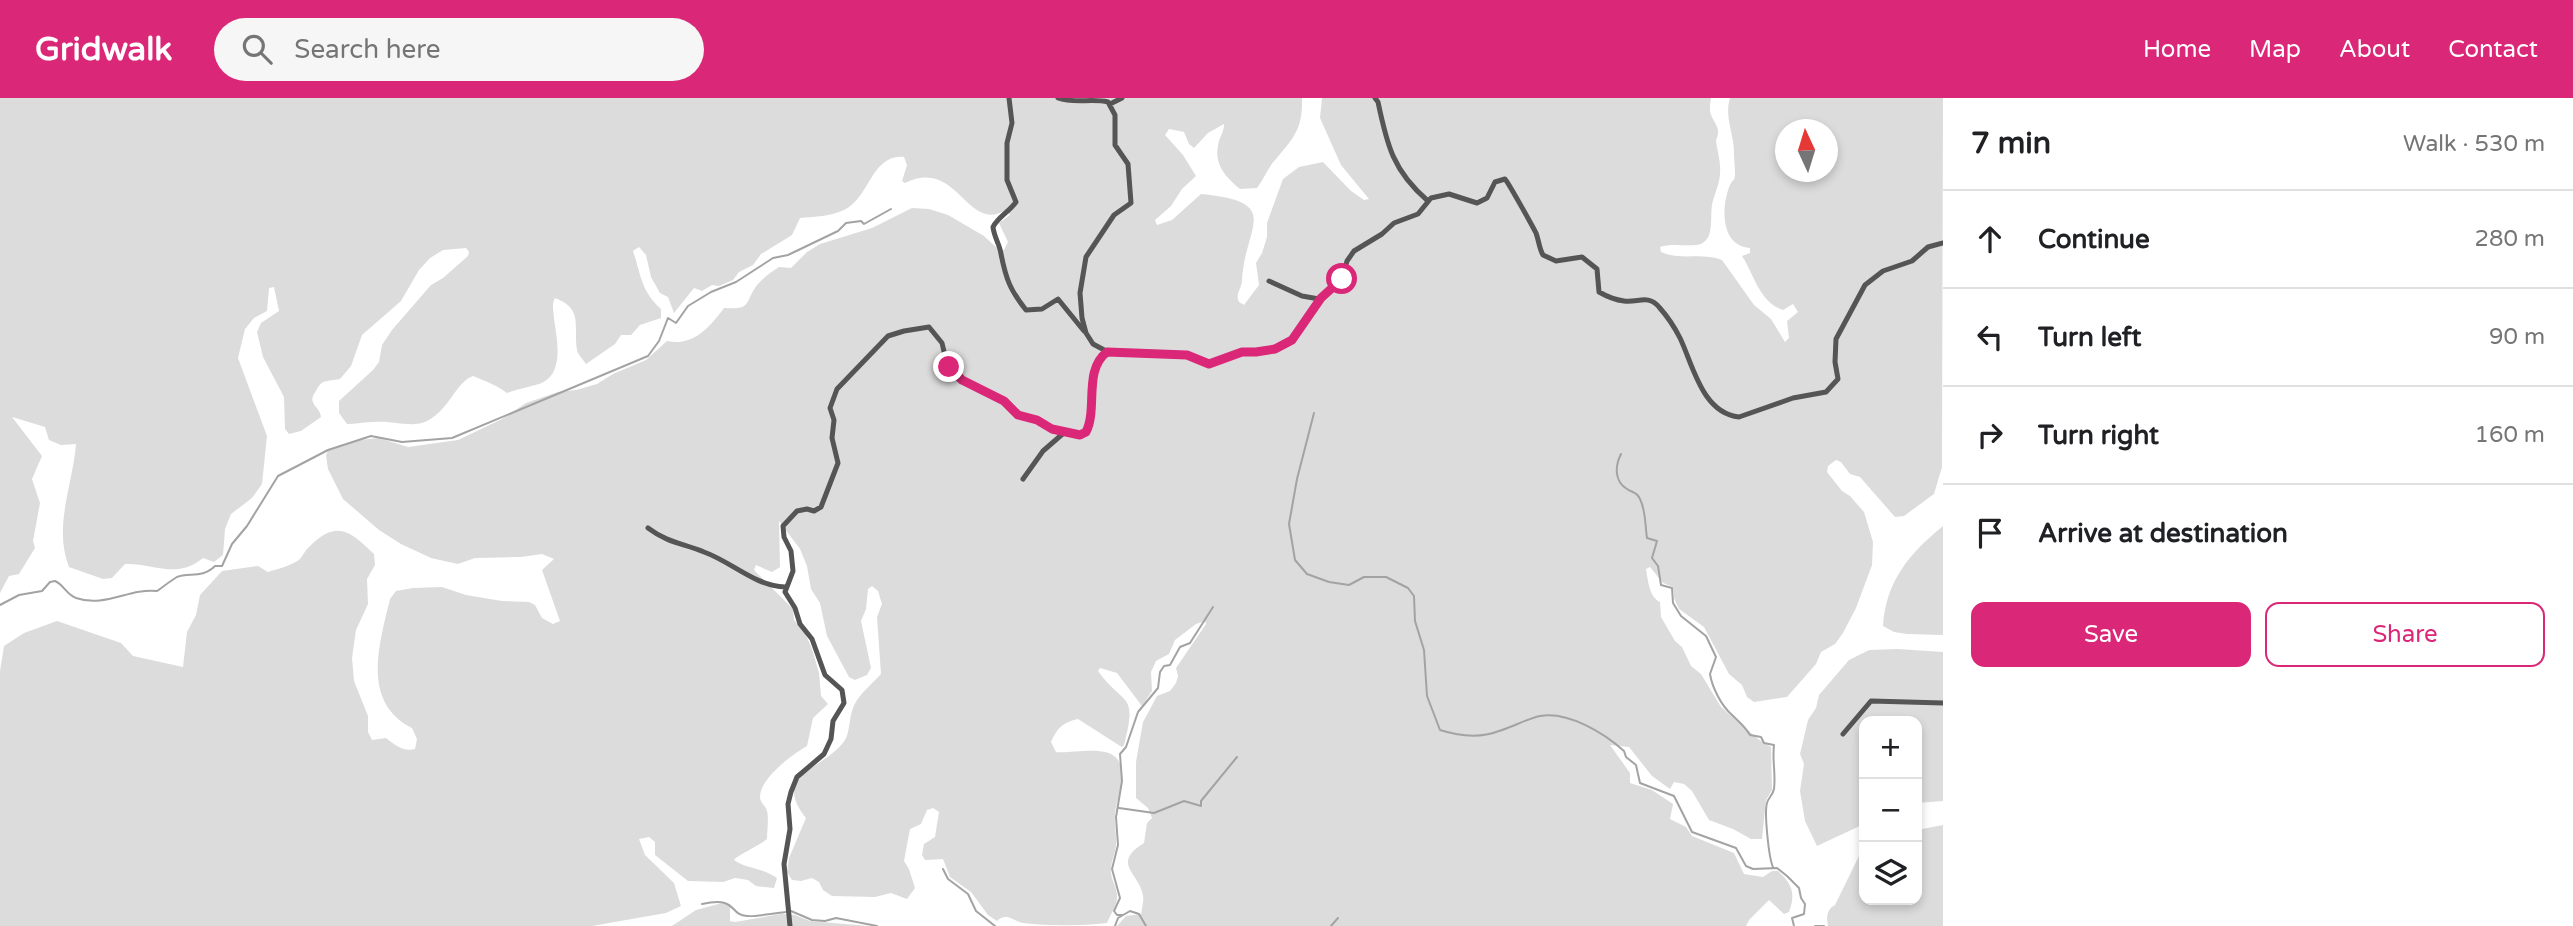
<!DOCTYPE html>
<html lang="en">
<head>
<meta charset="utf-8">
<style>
  :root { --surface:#fff; --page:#f6f6f6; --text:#202124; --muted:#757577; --line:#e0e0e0; --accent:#db2777 }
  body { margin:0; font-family:"Varela Round",sans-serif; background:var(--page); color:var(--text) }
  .controls { position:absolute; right:21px; bottom:21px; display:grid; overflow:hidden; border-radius:14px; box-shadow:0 4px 10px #0003 }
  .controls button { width:63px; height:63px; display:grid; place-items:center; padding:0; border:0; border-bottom:2px solid var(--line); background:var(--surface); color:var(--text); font:35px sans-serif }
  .compass { position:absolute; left:1775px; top:21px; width:63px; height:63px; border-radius:50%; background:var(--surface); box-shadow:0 4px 10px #0003; rotate:356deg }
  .stop { position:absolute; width:21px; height:21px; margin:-16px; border:5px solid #db2777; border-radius:50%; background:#fff }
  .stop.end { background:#db2777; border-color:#fff; box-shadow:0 2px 7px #0008 }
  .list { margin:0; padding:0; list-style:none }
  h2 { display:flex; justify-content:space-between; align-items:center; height:91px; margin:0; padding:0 28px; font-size:30px }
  h2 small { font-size:23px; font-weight:400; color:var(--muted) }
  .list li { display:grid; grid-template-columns:46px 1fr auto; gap:21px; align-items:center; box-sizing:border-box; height:98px; padding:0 28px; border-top:2px solid var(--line) }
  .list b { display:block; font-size:26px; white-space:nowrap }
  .list em { font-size:23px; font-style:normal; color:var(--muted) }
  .actions { display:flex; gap:14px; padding:21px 28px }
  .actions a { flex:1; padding:16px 0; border:2px solid var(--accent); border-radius:14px; text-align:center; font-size:24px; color:var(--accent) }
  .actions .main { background:var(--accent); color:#fff }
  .icon { flex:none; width:38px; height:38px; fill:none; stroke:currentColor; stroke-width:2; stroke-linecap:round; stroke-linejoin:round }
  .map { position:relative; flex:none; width:1943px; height:828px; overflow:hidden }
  header { display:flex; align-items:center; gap:42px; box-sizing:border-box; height:98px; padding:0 35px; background:var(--accent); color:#fff }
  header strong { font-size:33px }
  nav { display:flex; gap:38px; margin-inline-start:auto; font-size:24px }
  .search { width:490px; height:63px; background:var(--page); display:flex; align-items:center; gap:18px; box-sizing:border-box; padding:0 24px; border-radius:38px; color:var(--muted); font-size:26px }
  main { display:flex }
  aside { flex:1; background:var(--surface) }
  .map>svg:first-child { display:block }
  .green { fill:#dcdcdc; fill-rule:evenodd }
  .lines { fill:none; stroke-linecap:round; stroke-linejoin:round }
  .stream { stroke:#a3a3a3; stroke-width:2 }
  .street { stroke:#555; stroke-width:5 }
  .route { stroke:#db2777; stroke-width:9 }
</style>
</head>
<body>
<header>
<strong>Gridwalk</strong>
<div class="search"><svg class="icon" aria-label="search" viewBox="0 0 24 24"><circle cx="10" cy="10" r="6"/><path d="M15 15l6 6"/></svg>Search here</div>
<nav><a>Home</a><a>Map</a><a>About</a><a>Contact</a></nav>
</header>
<main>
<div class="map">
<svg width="1943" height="828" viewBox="0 0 1943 828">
  <rect width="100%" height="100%" fill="#fff"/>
  <path class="green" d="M 0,0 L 1302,0 C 1303,30 1294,40 1276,61 C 1268,69 1264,81 1257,90 L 1240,91 C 1227,80 1214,67 1218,48 C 1219,39 1224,35 1224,26 L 1208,35 L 1194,50 L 1189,46 L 1184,34 L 1169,31 L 1165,37 L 1183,57 L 1196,78 L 1182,91 L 1171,108 L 1155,122 L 1157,127 L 1172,122 L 1201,96 C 1285,104 1244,128 1242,183 C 1241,192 1235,196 1239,204 L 1244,207 L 1259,187 L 1256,165 L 1262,155 L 1267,139 L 1267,125 L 1283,81 L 1299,69 L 1323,64 L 1351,93 L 1364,102 L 1369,101 L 1341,67 L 1320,20 L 1322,0 L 1711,0 C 1710,6 1709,14 1712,19 C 1716,28 1721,31 1716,42 C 1717,53 1721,63 1720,75 C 1720,86 1714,96 1712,107 C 1710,118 1714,137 1704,144 C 1696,151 1673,144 1660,149 L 1661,154 C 1681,163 1702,154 1722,162 L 1754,207 L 1771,221 L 1785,244 L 1789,240 L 1787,223 L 1798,214 L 1793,206 L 1783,212 C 1759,204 1754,176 1742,158 L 1750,155 L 1750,150 C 1720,148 1721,108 1730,87 C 1733,80 1734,85 1735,77 C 1735,70 1734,62 1734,55 C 1734,35 1724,19 1730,0 L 1943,0 L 1942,369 L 1934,396 L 1904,418 L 1895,419 L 1860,379 L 1850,376 L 1841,364 L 1836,362 L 1828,368 L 1827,374 L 1842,393 L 1850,398 L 1864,414 L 1873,444 L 1872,467 L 1856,510 L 1843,535 L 1835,546 L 1821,554 L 1816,566 L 1787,599 L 1754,604 L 1747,599 L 1742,587 L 1729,576 L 1704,529 L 1679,511 L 1674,500 L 1673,489 L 1663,485 L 1650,469 L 1646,471 C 1648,482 1649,499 1660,504 L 1661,519 L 1675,543 L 1682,549 L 1691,568 L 1701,576 L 1721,609 L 1758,641 L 1771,649 L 1772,692 L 1766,702 L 1762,741 L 1751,741 L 1733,731 L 1709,722 L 1692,693 L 1684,686 L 1674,684 L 1670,691 L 1652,678 L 1629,649 L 1610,647 L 1630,675 L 1630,685 L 1652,692 L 1673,706 L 1670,721 L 1686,729 L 1692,738 L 1734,755 L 1744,776 L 1763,779 L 1772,773 L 1778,773 C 1792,786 1796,795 1789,814 L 1784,816 L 1769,802 L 1749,822 L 1746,828 L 1117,828 L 1126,818 L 1141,816 C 1142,810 1144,803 1143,798 C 1140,775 1110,766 1144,745 L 1147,725 L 1152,720 L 1148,710 L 1136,700 L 1136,664 L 1143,624 L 1157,598 L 1170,593 L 1176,585 L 1178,578 L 1176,570 L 1206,526 L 1205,523 L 1196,526 L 1175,542 L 1169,556 L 1156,563 L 1151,574 L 1152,593 L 1142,608 L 1117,575 L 1100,570 L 1098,573 C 1124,609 1138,593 1124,647 L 1122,649 L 1117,646 L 1078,621 C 1063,624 1057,630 1051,644 L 1056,654 C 1071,656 1108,646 1118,662 C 1127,676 1117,700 1115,715 C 1114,726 1117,737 1116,748 C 1115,757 1110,765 1111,775 C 1112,784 1118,791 1117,801 C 1116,809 1110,817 1107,825 C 1081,828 1049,828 1023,825 C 1017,824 1013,820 1007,819 C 1001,819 1001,820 997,823 L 988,817 L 971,794 L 950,779 L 943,761 L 925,762 L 922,757 L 924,746 L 935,739 L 939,714 L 933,710 L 927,712 L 921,726 L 910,731 L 904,763 L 909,771 L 915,790 L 907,801 L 891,795 L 875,799 L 832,798 L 823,792 L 819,784 L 812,780 L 801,783 L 792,782 L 787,774 L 789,760 L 806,720 C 770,675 825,672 845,642 C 850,634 849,620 853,610 C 857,598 872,586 881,576 L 877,519 L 882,506 L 878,493 L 872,488 L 868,491 L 866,511 L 861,523 L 871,570 L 867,577 L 855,582 L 849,579 L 827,538 L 820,505 L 811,491 L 807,468 L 800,451 L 779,423 L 780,469 L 772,474 L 756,467 L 754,472 L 793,511 L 794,522 L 805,535 L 812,551 L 819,575 L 821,598 L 828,606 L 813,620 L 807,648 C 793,656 760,680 760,699 C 760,705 766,708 767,713 C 769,721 767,732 767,741 C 759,748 738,757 734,762 C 747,771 763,770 777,780 L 774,790 L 756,788 L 748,782 L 735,780 L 723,784 L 688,783 L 655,757 L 655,744 L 649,739 L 639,741 L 645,757 L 674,785 L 681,808 L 666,815 L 592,828 L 0,828 L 0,573 L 4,548 L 24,535 L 57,523 L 121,545 L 133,558 L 183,569 L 187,534 L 196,517 L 200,497 L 222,473 L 258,468 L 268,474 C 277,471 290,468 299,462 C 303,458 305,452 309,449 C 337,421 350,433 374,456 L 375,467 L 367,481 L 368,506 L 356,532 L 352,560 L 354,583 L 368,618 L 368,634 L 372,642 L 386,640 C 395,647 403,654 415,651 L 417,641 L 412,630 C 361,604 379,547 390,501 L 396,493 L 413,490 L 442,489 L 466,497 L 502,503 L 529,504 L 535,507 L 542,520 L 553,526 L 560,523 L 542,472 L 554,461 L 542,456 L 521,459 L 475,460 L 458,466 L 431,460 L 401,446 L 379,432 L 343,401 L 328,371 L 326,357 L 329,351 L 359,342 L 379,340 L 408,349 L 458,342 L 502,321 L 526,305 L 558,294 L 576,292 L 597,286 L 613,276 L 646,262 L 667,243 C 693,249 710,229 724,210 C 752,212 744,205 757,187 C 763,180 771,174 779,169 L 791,170 L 807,154 L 820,146 L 872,130 L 912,110 L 929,111 L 948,117 L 984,138 L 998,151 L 1004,152 L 1008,144 L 999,125 L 1010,117 L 1006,112 C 966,136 958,59 905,85 L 902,83 L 907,67 L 904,59 C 871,56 870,100 844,112 C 831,118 814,119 800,120 L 792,137 L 761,156 L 753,167 L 739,174 L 733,182 L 719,188 L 712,187 L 702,193 L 694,190 L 674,215 L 668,199 L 660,195 L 651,179 L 646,157 L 639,149 L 633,153 C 641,177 641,193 661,211 L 661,220 L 640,227 L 631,237 L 621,237 L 615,246 L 586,266 C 583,261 578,257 577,252 C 573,228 584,211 555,200 C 551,208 554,213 554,221 C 557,242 565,277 539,286 C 529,289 518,291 507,295 C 497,287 485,283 473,278 C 461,282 453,299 444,309 C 420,337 404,322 374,324 C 365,324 356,326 347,326 L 339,315 L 339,303 L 373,272 L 379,264 L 382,247 L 392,232 L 431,187 L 443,180 L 468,158 L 469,154 L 466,150 L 443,152 L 430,160 L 419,172 L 401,203 L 362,237 L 351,268 L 340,281 C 328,284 322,280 316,293 C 314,296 311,300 313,304 C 315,310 320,311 321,319 L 301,333 L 289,336 L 285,331 L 284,299 L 263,259 L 257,234 L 261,225 L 279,213 L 274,189 L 269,190 L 267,213 L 254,220 L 245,231 L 238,260 L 267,338 L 262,386 L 252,400 L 231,416 L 225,431 L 223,457 L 214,464 L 203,460 C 176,482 155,465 125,466 L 112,480 L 103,481 L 69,469 C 53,429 73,386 76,346 L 61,347 L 49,342 L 45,329 L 12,319 L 42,358 L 32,381 L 40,405 L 33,443 L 35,450 L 19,476 L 9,478 L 0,495 ZM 1786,32 L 1828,32 L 1828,74 L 1786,74 Z
    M 1943,428 L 1943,537 L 1907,536 L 1894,534 L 1883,528 C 1886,483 1909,456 1943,428 Z
    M 1898,551 L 1943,554 L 1943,703 L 1917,705 L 1917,623 L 1864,623 L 1864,726 L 1817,748 L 1805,723 L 1800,693 L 1804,666 L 1800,656 L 1808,622 L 1816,610 L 1819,597 L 1849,562 L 1869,552 Z
    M 1943,727 L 1943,828 L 1828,828 C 1826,819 1827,811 1835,807 L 1859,758 L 1864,756 L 1864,802 L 1917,802 L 1917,732 Z
    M 722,805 L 730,808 L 730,823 L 735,824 L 781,816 L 795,817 L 810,823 L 869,828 L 672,828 L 696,812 Z"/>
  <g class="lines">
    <path class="stream" d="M 1314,315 L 1297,381 L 1289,426 L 1295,462 L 1307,476 L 1329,484 L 1349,487 L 1364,479 L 1386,479 L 1408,490 L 1414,498 L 1415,523 L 1424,552 L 1427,598 L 1440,632 C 1459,638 1481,640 1499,633 C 1513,629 1526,621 1540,618 C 1568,613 1604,635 1624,653 L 1626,659 L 1636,667 L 1640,685 L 1674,698 L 1692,734 L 1736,750 L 1746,768 L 1753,771 L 1777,770 L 1787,778 L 1799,790 L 1801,800 L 1805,806 L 1804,816 L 1792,820 L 1794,828
      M 1621,356 C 1615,368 1614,383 1627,391 C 1633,395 1637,394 1640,401 C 1646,413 1645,427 1647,440 L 1657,443 L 1652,460 L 1658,468 L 1661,487 L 1672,490 L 1673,505 L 1681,518 L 1706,538 L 1716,559 L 1710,576 C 1712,589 1721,607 1731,616 C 1738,623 1744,627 1750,637 L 1761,639 L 1764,645 L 1774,647 C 1772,662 1776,676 1774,691 C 1773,697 1768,700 1767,705 C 1764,715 1769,761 1773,769
      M 0,507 L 19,497 L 42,493 L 50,484 L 55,483 C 64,487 66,496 76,500 C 105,510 129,490 157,493 C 163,489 170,483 177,479 C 189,474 202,481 215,468 L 222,468 L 232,446 L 247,428 L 278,378 L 328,352 L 371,338 L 402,344 L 452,340 L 648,258 L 659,243 L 668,220 L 676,225 L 688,208 L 711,194 L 736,184 L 773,160 L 788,157 L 838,133 L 846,125 L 861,123 L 864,126 L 891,111
      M 1119,710 L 1154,715 L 1184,703 L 1201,708 L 1201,703 L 1237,659
      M 943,771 L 948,781 L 968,796 L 976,813 L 995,828
      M 702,806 C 739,798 728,817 747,818 C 753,819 777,815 786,814
      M 791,813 L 812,822 L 825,823 L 836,820 L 877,828
      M 1122,817 L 1117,817 L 1114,813 L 1120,800 L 1112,771 L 1118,747 L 1116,719 L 1122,683 L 1120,656 L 1126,649 L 1138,614 L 1158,590 L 1160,574 L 1164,568 L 1170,567 L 1180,549 L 1190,545 L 1213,509
      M 1115,828 L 1118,820 L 1130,813 L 1139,816 L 1146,828
      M 1331,828 L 1338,820
      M 1815,828 L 1824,828"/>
    <path class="street" d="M 1009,0 L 1012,25 L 1007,45 L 1007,82 L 1016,104 C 1009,114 998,119 993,129 C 994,139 1000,147 1001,156 C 1006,181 1010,192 1026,212 L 1042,211 L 1058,201 L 1084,233
      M 1058,0 C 1074,6 1092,0 1108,4 L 1115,17 L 1115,47 L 1128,66 L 1131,105 L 1114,117 L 1086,159 L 1080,195 L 1082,220 L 1086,235 L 1093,246 L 1108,254 L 1187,257 L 1209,266 L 1242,254 L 1266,254 L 1292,241 L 1321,199 L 1342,181 L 1347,163 L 1354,153 L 1382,136 L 1394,125 L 1418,116 L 1431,100 L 1449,96 L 1477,105 L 1487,100 L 1495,84 L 1505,81 C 1508,84 1533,129 1536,135 C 1539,143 1539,150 1543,157 L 1556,163 L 1582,159 L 1597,171 L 1599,194 C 1606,198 1616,202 1624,203 C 1638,205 1648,196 1659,209 C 1667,218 1675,230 1680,240 C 1693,267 1702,315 1739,319 L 1793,300 L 1826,294 L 1838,281 L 1835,264 L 1836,241 L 1865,187 L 1883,173 L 1912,163 L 1928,149 L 1943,145
      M 1375,0 L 1378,4 C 1387,47 1393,73 1428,103
      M 1110,6 L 1122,0
      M 1269,183 L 1302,198 L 1319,201
      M 1023,381 L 1043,353 L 1066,333
      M 648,430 C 668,445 682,445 704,454 C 732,464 755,488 785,489
      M 1843,636 L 1871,603 L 1943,605
      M 790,828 L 784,766 L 790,731 L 788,706 L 791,694 L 797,679 L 824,656 L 831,641 L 833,623 L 844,605 L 842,592 L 825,577 L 812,541 L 800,526 L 795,510 L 785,494 L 793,473 L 791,453 L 784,439 L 783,428 L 797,413 L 807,411 L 814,413 L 821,409 L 838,365 L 832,340 L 834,322 L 830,310 L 837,291 L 888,238 L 904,233 L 929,229 L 942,245 L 947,266 L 963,281 L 1004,303 L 1019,317 L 1025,320 L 1037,322 L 1052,331 L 1080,336 L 1086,334 C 1098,311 1083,272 1107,254"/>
  </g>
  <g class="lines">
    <path class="route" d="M 949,269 L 962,282 L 1004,303 L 1018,317 L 1037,322 L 1052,331 L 1080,337 L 1086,334 C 1098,311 1083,272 1107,254 L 1187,257 L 1209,266 L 1242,254 L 1256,254 L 1275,251 L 1292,242 L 1321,200 L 1342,181"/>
  </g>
</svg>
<div class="controls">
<button>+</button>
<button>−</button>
<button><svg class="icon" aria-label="layers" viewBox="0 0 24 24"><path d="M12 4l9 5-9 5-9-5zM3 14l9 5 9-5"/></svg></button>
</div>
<svg class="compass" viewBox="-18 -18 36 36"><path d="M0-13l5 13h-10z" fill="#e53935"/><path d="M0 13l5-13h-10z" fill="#757577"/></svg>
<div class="stop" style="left:1342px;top:181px"></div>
<div class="stop end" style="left:949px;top:269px"></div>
</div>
<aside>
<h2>7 min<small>Walk · 530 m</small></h2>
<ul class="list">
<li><svg class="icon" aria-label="ahead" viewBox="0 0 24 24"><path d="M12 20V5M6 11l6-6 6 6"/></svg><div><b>Continue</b></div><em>280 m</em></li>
<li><svg class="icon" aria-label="left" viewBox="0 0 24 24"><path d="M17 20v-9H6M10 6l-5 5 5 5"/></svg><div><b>Turn left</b></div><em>90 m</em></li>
<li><svg class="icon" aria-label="right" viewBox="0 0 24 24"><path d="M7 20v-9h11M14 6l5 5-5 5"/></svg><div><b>Turn right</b></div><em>160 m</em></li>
<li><svg class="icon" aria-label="arrive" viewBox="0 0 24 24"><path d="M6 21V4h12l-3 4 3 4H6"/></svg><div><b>Arrive at destination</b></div></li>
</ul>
<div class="actions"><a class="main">Save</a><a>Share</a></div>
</aside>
</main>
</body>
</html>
